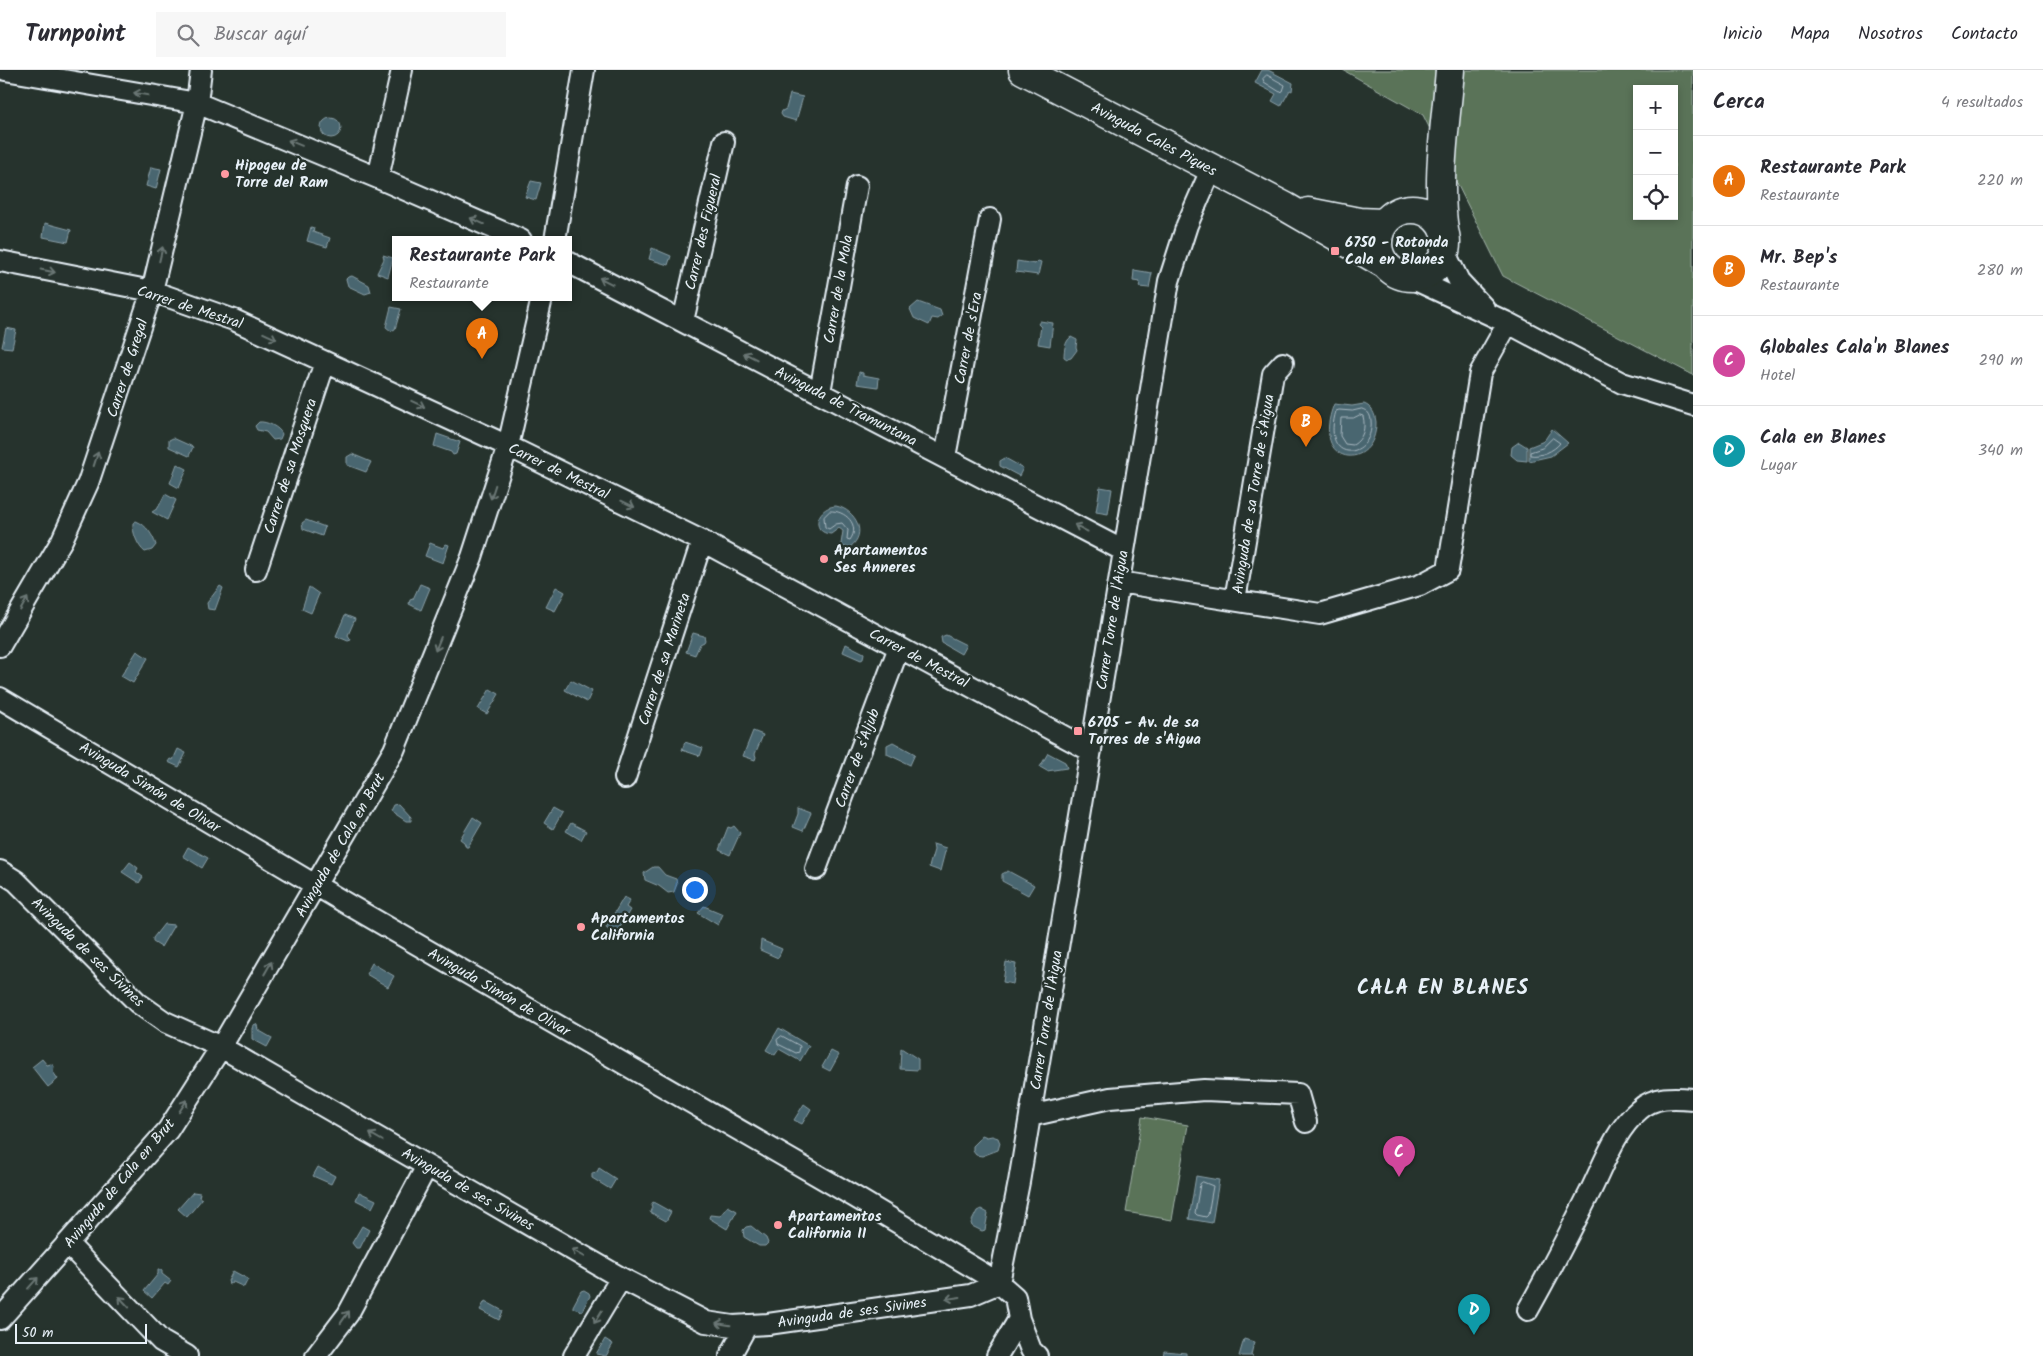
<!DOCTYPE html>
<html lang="es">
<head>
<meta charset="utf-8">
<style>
  :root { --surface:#fff; --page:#f7f7f7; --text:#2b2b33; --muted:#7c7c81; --line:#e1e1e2; --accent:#8a5d65 }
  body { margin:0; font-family:Kalam,sans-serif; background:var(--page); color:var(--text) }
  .controls { position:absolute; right:15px; top:15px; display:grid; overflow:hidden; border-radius:0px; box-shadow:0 2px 8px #0003 }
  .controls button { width:45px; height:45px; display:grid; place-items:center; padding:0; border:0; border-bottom:1px solid var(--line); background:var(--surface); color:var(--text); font:25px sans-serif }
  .scale { position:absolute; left:15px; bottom:12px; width:132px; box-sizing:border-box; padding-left:5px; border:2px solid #e8f1f8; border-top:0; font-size:14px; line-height:18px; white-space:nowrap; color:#e8f1f8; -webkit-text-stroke:4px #26332d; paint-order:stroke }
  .you { position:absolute; left:694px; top:819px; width:18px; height:18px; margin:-12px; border:4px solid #fff; border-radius:50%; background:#1a73e8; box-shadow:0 0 0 8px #1a73e833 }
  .badge { display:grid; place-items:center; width:32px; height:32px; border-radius:50%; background:var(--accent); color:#fff; font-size:16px; font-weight:700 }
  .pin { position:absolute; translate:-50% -41px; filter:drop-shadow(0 1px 2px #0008) }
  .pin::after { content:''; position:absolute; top:26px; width:18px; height:15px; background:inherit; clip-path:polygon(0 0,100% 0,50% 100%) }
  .popup { position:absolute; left:392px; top:166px; width:180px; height:65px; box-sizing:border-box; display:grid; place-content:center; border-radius:0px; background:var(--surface); filter:drop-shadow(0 1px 4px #0005); font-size:16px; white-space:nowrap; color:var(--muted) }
  .popup b { font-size:19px; color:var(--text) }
  .popup::after { content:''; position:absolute; left:50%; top:100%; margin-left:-10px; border:10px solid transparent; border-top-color:var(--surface) }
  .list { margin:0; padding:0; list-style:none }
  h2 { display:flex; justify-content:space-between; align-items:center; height:65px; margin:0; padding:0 20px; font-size:21px }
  h2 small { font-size:16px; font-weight:400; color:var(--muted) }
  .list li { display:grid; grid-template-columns:32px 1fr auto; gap:15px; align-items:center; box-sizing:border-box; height:90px; padding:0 20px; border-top:1px solid var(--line) }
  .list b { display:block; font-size:19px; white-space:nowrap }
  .list p { margin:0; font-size:16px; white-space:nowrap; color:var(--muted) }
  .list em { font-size:16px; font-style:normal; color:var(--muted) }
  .icon { flex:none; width:28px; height:28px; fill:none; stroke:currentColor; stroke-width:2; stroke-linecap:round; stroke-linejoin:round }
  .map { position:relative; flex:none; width:1693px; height:1286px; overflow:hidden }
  header { display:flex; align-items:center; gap:30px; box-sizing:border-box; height:70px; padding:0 25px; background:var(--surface); border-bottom:1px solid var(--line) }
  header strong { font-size:24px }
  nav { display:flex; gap:28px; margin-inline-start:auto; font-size:18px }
  .search { width:350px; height:45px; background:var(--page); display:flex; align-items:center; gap:12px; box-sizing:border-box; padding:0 18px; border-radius:0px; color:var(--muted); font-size:19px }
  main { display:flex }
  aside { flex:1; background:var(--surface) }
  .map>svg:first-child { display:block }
  .green { fill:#5a7359; stroke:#a1b2a8; fill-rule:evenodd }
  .water { fill:#4a6670; stroke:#899ea6 }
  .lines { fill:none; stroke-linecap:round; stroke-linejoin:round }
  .shore { stroke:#a9b9c2; stroke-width:1 }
  .street-casing { stroke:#e8f1f8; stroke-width:24 }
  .secondary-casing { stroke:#e8f1f8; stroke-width:31 }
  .street { stroke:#26332d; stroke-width:20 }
  .secondary { stroke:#26332d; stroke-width:28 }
  .oneway { stroke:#6a7674 }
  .poi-dot { fill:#ff9aa2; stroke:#26332d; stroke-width:2 }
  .labels { text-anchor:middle; stroke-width:4.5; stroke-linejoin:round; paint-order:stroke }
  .street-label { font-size:15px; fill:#e8f1f8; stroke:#26332d }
  .poi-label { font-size:15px; font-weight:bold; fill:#e8f1f8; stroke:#26332d; text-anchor:start }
  .district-label { font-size:20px; font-weight:bold; letter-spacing:1px; fill:#e8f1f8; stroke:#26332d }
</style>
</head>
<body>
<header>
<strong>Turnpoint</strong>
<div class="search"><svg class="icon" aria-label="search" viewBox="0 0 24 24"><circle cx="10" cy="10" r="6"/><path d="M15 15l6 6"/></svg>Buscar aquí</div>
<nav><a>Inicio</a><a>Mapa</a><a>Nosotros</a><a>Contacto</a></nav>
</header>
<main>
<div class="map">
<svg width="1693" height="1286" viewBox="0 0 1693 1286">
  <rect width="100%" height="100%" fill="#26332d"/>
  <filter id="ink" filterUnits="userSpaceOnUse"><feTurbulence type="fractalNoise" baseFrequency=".02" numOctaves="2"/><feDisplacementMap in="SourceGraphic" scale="10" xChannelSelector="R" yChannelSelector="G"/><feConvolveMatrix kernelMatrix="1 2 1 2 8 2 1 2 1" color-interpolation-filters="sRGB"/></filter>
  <g filter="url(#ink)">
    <path class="green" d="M 1343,0 L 1693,0 L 1693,305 L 1503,206 L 1423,45 ZM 1637,19 L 1674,19 L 1674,146 L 1637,146 Z
      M 1142,1047 L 1188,1055 L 1172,1150 L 1126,1142 Z"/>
    <path class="water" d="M 1262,0 L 1268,0 L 1293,13 L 1292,21 L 1290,20 L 1281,36 L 1272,31 L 1276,24 L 1255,13 Z
      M 790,24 L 803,27 L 796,51 L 783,47 L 781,44 L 782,41 L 786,39 Z
      M321 58a10 10 0 1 1 20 0a10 10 0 1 1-20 0Z
      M 151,97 L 161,99 L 156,119 L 146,116 Z
      M 531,111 L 541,113 L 536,130 L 525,127 Z
      M 45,153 L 71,160 L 68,172 L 43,167 Z
      M 311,157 L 314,158 L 313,162 L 330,168 L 327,177 L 307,171 Z
      M 652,178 L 671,186 L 668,195 L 649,189 Z
      M 383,185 L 393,188 L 388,207 L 377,203 L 384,189 Z
      M 1017,191 L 1035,194 L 1038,191 L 1041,192 L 1038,205 L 1016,202 Z
      M 1134,200 L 1152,203 L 1149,218 L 1139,217 L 1140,212 L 1133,211 Z
      M 352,206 L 369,215 L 371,222 L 365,224 L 348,216 L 346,209 L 348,207 Z
      M 918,232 L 940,240 L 942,246 L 938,249 L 932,248 L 929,255 L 914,248 L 910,239 Z
      M 391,237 L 401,239 L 395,259 L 391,261 L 386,257 Z
      M 1040,251 L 1053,253 L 1050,276 L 1038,274 L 1041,257 L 1038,254 Z
      M 6,258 L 16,260 L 12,278 L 2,277 Z
      M 1071,267 L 1077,270 L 1076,277 L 1077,280 L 1071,288 L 1067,289 L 1064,287 C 1064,281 1065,271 1071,267 Z
      M 859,302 L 863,303 L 863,305 L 879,308 L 878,317 L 857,314 Z
      M 1334,334 L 1352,336 L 1364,334 C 1372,337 1375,344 1376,352 C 1377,402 1309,398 1334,334 Z
      M 259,352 C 266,351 279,357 282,364 L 280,369 L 273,370 L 266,362 L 257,360 L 255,356 Z
      M 1552,359 L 1568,373 L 1551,386 L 1529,391 L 1529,377 L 1544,371 Z
      M 437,364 L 460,372 L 456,384 L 453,385 L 451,382 L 434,376 Z
      M 173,368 L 193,377 L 189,386 L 169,377 L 169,370 Z
      M 1519,372 L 1527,377 L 1527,391 L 1517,390 L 1511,385 L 1512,377 Z
      M 352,384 L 371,392 L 366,402 L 347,395 L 347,387 Z
      M 1005,388 L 1023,398 L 1019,406 L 1000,396 L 1000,391 Z
      M 177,394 L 187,399 L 179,418 L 170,413 Z
      M 1100,417 L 1112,419 L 1108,444 L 1096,442 Z
      M 165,424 L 176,430 L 167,450 L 152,442 L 158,438 Z
      M 836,436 C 856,440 868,464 850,477 L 844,477 L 841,474 L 843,461 L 839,458 L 831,464 C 810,463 816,437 836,436 Z
      M 306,450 L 325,457 L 322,466 L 303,459 L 302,453 Z
      M 136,451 C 147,455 153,466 156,475 L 152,480 L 145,482 C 138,477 132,462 133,453 Z
      M 430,473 L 443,478 L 446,474 L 449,475 L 443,493 L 425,486 Z
      M 420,514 L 430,518 L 421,540 L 409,534 L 410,530 L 413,529 Z
      M 220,516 L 223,518 L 215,540 L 208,539 L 207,533 Z
      M 309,517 L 319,524 L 311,543 L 302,539 Z
      M 556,517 L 565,522 L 555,541 L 546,537 Z
      M 345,545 L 355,549 L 348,565 L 351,570 L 348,571 L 336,566 Z
      M 693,563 L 704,566 L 705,570 L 704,572 L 700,574 L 695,585 L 686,582 Z
      M 946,565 L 966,575 L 961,584 L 942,573 L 941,567 Z
      M 846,574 L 864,583 L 863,589 L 861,590 L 843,582 Z
      M 137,581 L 148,588 L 133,613 L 121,606 Z
      M 571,610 L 592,621 L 587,632 L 565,620 Z
      M 490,619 L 499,624 L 487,644 L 478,639 Z
      M 753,661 L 763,665 L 755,684 L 756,687 L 755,690 L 743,686 Z
      M 685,672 L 703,678 L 700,686 L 682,680 Z
      M 893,672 L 915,684 L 910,695 L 887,684 L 887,675 Z
      M 178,679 L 186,683 L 179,697 L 168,692 L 170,689 L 173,690 Z
      M 1048,683 L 1065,692 L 1067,698 L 1047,701 L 1040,697 Z
      M 399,734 L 411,747 L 411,751 L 406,751 L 391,741 L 394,735 Z
      M 553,738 L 562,743 L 553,759 L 544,753 Z
      M 798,738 L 811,743 L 803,761 L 793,757 L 798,744 Z
      M 473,747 L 482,753 L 468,777 L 466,777 L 464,772 L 460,769 Z
      M 571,753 L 586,761 L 581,770 L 566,761 Z
      M 734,756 L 740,763 L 730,785 L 719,780 L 728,757 L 731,758 Z
      M 933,774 L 946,778 L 940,801 L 929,797 L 934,780 Z
      M 188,777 L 208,788 L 202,798 L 183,786 Z
      M 130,792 L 138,798 L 136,802 L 143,807 L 139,813 L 122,802 Z
      M 653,797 L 658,797 L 665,805 L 676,809 L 677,814 L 674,822 L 668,823 L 659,816 L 645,810 L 644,803 Z
      M 1008,801 L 1034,815 L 1028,825 L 1002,811 L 1002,804 Z
      M 624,827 L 630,830 L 626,837 L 630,840 L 616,864 L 606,857 Z
      M 704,836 L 723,844 L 718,855 L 698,843 Z
      M 164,854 L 174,855 L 161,877 L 153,872 L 153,868 Z
      M 761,870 L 782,879 L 778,888 L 760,880 Z
      M 1006,892 L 1016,894 L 1013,914 L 1003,912 Z
      M 372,893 L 394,906 L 388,917 L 366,904 Z
      M 255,954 L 257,955 L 258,960 L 272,968 L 267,977 L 252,969 L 252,958 Z
      M 779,958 L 809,976 L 800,991 L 779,979 L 775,985 L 766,980 Z
      M 901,978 L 918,989 L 918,1000 L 900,999 Z
      M 831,981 L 839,985 L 830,1001 L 822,997 Z
      M 42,989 L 47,995 L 51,994 L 54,996 L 53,1002 L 58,1009 L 48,1017 L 32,997 Z
      M 804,1034 L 811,1039 L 802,1054 L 794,1050 Z
      M 982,1065 L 987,1067 L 992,1066 L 998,1068 L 1000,1073 L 998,1080 L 982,1086 L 976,1085 L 973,1081 L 973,1076 L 979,1070 Z
      M 318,1097 L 335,1106 L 331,1114 L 313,1106 Z
      M 599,1098 L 616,1109 L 610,1119 L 592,1108 L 592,1103 L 597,1102 Z
      M 1196,1106 L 1219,1110 L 1212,1153 L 1189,1149 Z
      M 193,1122 L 200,1123 L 199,1127 L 202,1129 L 187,1147 L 178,1139 Z
      M 359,1122 L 376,1130 L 372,1138 L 356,1130 Z
      M 653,1132 L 671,1142 L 666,1151 L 650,1142 L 652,1137 L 651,1135 Z
      M 728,1136 L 737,1141 L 727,1159 L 709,1148 L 710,1145 L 720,1146 Z
      M 981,1139 L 988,1143 L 985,1160 L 982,1161 L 972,1156 L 971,1153 L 977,1141 Z
      M 362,1156 L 369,1160 L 360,1178 L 356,1178 L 352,1173 Z
      M 751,1156 L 766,1168 L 768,1173 L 765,1176 L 759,1176 L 744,1167 L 743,1160 L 746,1157 Z
      M 158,1200 L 162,1200 L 162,1204 L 171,1211 L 168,1215 L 165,1213 L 152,1228 L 144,1221 L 158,1204 Z
      M 233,1201 L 248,1209 L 244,1217 L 233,1212 L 229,1214 L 228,1211 Z
      M 584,1220 L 589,1223 L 590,1226 L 582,1241 L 573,1238 L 573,1236 L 581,1221 Z
      M 485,1231 L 503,1241 L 499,1250 L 480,1240 Z
      M 605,1269 L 613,1274 L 606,1286 L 596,1284 Z
      M 1244,1269 L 1254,1272 L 1251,1285 L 1253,1286 L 1239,1286 Z
      M 1164,1281 L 1186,1283 L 1186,1286 L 1163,1286 Z"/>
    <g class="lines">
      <path class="shore" d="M 1267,5 L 1285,15 L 1283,21 L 1280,22 L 1264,12 L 1263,9 Z
        M 1362,339 C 1368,341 1370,344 1371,350 C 1375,390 1320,396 1336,341 L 1339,340 L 1352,341 Z
        M 1360,345 L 1363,346 C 1366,358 1363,369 1353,375 L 1345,374 L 1340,366 L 1341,348 L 1353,348 Z
        M 1553,368 L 1560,373 C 1554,381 1540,387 1530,385 L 1530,382 L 1542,378 Z
        M 830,441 C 845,440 861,455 850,470 L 847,469 L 848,460 L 842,453 L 836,454 L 829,459 L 825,457 L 824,447 Z
        M 782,966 L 800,976 L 799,982 L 796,983 L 778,974 L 777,970 Z
        M 1203,1112 L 1213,1116 L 1208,1145 L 1206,1147 L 1197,1145 L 1195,1143 L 1200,1114 Z"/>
      <defs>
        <path id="street" d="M 5,0 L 197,33 L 378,108 L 521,170
          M 378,108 L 402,0
          M 555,170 L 584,0
          M 1445,183 L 1459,211 L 1484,238
          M 0,191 L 152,221 L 234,250 L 508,376 L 702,471 L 1091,681
          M 568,192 L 1124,481
          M 1409,207 L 1508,253 L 1622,313 L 1693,335
          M 683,251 L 724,72
          M 820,322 L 857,116
          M 945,387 L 990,149
          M 256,500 L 325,292
          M 1119,512 L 1320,544 L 1420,515 L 1448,500 L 1480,303 L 1508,253
          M 1235,530 L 1273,304 L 1283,293
          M 0,576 L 62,470 L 88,413 L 152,221 L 197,33 L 201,0
          M 0,628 L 349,835 L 855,1127 L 999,1213 L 1015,1227 L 1019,1249 L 1031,1280 L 1037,1286
          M 625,708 L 702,471
          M 816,799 L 899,577
          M 0,801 L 16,811 L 138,933 L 165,952 L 221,977 L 621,1208 L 706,1252 L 733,1256 L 768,1254 L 971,1225 L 999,1213
          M 1030,1046 L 1110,1028 L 1204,1020 L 1298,1024 L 1306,1052
          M 68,1174 L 161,1271 L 187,1286
          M 999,1213 L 1019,1112 L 1169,211 L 1187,155 L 1211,100
          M 1528,1240 C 1550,1201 1570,1162 1590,1122 C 1604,1094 1615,1060 1639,1040 C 1654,1026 1674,1027 1693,1029
          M 0,1249 L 168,1060 L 221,977 L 394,680 L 472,487 L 508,376 L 542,228
          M 316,1286 L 348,1244 L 427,1096
          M 574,1286 L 621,1208
          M 730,1286 L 747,1255
          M 997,1286 L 1019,1249"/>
        <path id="secondary" d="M 1023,0 L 1286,137 L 1383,193
          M1378 173a34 34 0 1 1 68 0a34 34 0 1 1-68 0Z
          M 1308,142 L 1359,152 L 1383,153
          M 1444,160 C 1436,106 1446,53 1450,0"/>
      </defs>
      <use href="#street" class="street-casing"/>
      <use href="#secondary" class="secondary-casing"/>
      <use href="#street" class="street"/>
      <use href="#secondary" class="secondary"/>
    </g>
    <defs><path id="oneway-shaft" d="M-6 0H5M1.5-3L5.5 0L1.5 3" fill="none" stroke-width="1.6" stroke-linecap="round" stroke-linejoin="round" transform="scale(1.25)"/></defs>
    <g class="oneway">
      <use href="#oneway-shaft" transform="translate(141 24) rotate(-170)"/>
      <use href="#oneway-shaft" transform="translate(295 73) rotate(-158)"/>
      <use href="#oneway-shaft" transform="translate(477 151) rotate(-156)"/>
      <use href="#oneway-shaft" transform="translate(161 184) rotate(-77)"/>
      <use href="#oneway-shaft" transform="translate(48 201) rotate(11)"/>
      <use href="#oneway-shaft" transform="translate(606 211) rotate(-153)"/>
      <use href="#oneway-shaft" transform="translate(270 266) rotate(25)"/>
      <use href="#oneway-shaft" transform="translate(750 286) rotate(-153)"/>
      <use href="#oneway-shaft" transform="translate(418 334) rotate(25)"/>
      <use href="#oneway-shaft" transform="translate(96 389) rotate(-72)"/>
      <use href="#oneway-shaft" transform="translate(493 422) rotate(108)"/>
      <use href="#oneway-shaft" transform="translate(628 434) rotate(26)"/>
      <use href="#oneway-shaft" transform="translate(1081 458) rotate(-152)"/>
      <use href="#oneway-shaft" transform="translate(24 534) rotate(-60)"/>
      <use href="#oneway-shaft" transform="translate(438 574) rotate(112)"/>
      <use href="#oneway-shaft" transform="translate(268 898) rotate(-60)"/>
      <use href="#oneway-shaft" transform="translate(183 1036) rotate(-57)"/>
      <use href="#oneway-shaft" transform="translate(376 1067) rotate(-150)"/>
      <use href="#oneway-shaft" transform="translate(578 1183) rotate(-150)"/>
      <use href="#oneway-shaft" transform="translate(33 1213) rotate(-48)"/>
      <use href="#oneway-shaft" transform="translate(953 1228) rotate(172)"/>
      <use href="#oneway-shaft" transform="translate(124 1232) rotate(-133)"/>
      <use href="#oneway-shaft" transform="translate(345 1247) rotate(-55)"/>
      <use href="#oneway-shaft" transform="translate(598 1247) rotate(121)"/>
      <use href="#oneway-shaft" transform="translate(723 1254) rotate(-171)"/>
    </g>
  </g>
  <g class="poi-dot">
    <circle cx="225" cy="104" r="5"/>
    <rect x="1330" y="176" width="10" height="10" rx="2.5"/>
    <circle cx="824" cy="489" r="5"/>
    <rect x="1073" y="656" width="10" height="10" rx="2.5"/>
    <circle cx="581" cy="857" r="5"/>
    <circle cx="778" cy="1155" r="5"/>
  </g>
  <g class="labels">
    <g class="street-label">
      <text transform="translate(1154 69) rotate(28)" y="5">Avinguda Cales Piques</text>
      <text transform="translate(703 162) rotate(-77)" y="5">Carrer des Figueral</text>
      <text transform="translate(838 219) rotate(-80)" y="5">Carrer de la Mola</text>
      <text transform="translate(190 237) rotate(18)" y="5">Carrer de Mestral</text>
      <text transform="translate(968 268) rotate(-79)" y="5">Carrer de s'Era</text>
      <text transform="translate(127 298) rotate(-72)" y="5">Carrer de Gregal</text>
      <text transform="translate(846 336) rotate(27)" y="5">Avinguda de Tramuntana</text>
      <text transform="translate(290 396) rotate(-72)" y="5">Carrer de sa Mosquera</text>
      <text transform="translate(559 401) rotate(26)" y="5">Carrer de Mestral</text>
      <text transform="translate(1253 424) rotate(-81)" y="5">Avinguda de sa Torre de s'Aigua</text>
      <text transform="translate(1112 550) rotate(-81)" y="5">Carrer Torre de l'Aigua</text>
      <text transform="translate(919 588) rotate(28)" y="5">Carrer de Mestral</text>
      <text transform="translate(664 589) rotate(-72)" y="5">Carrer de sa Marineta</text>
      <text transform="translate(857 688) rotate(-70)" y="5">Carrer de s'Aljub</text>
      <text transform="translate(150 717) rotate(31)" y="5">Avinguda Simón de Olivar</text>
      <text transform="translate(340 775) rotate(-60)" y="5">Avinguda de Cala en Brut</text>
      <text transform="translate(88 882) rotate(44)" y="5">Avinguda de ses Sivines</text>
      <text transform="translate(499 922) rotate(30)" y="5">Avinguda Simón de Olivar</text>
      <text transform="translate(1046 950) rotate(-81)" y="5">Carrer Torre de l'Aigua</text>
      <text transform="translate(119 1113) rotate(-50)" y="5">Avinguda de Cala en Brut</text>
      <text transform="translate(468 1119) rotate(30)" y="5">Avinguda de ses Sivines</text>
      <text transform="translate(852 1242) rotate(-8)" y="5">Avinguda de ses Sivines</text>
    </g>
    <g class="poi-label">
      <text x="235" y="100">Hipogeu de<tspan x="235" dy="17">Torre del Ram</tspan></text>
      <text x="1345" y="177">6750 - Rotonda<tspan x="1345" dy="17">Cala en Blanes</tspan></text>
      <text x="834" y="485">Apartamentos<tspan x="834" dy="17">Ses Anneres</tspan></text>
      <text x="1088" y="657">6705 - Av. de sa<tspan x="1088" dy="17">Torres de s'Aigua</tspan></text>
      <text x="591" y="853">Apartamentos<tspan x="591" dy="17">California</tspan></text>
      <text x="788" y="1151">Apartamentos<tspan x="788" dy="17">California II</tspan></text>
    </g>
    <g class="district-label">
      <text x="1443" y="924">CALA EN BLANES</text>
    </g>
  </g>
</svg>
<div class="controls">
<button>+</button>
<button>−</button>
<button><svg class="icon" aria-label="locate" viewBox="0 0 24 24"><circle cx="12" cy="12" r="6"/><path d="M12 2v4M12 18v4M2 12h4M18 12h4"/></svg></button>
</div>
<div class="scale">50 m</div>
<div class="you"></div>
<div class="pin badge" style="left:482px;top:289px;background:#e8710a">A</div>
<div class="popup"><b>Restaurante Park</b>Restaurante</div>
<div class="pin badge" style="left:1306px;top:377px;background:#e8710a">B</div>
<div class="pin badge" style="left:1399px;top:1107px;background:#d1479c">C</div>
<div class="pin badge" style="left:1474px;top:1265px;background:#0f9aa8">D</div>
</div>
<aside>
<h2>Cerca<small>4 resultados</small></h2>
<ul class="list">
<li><span class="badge" style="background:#e8710a">A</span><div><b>Restaurante Park</b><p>Restaurante</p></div><em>220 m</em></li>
<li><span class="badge" style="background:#e8710a">B</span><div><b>Mr. Bep's</b><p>Restaurante</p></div><em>280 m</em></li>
<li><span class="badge" style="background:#d1479c">C</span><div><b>Globales Cala'n Blanes</b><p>Hotel</p></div><em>290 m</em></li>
<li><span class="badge" style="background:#0f9aa8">D</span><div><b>Cala en Blanes</b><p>Lugar</p></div><em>340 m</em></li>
</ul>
</aside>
</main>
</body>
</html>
